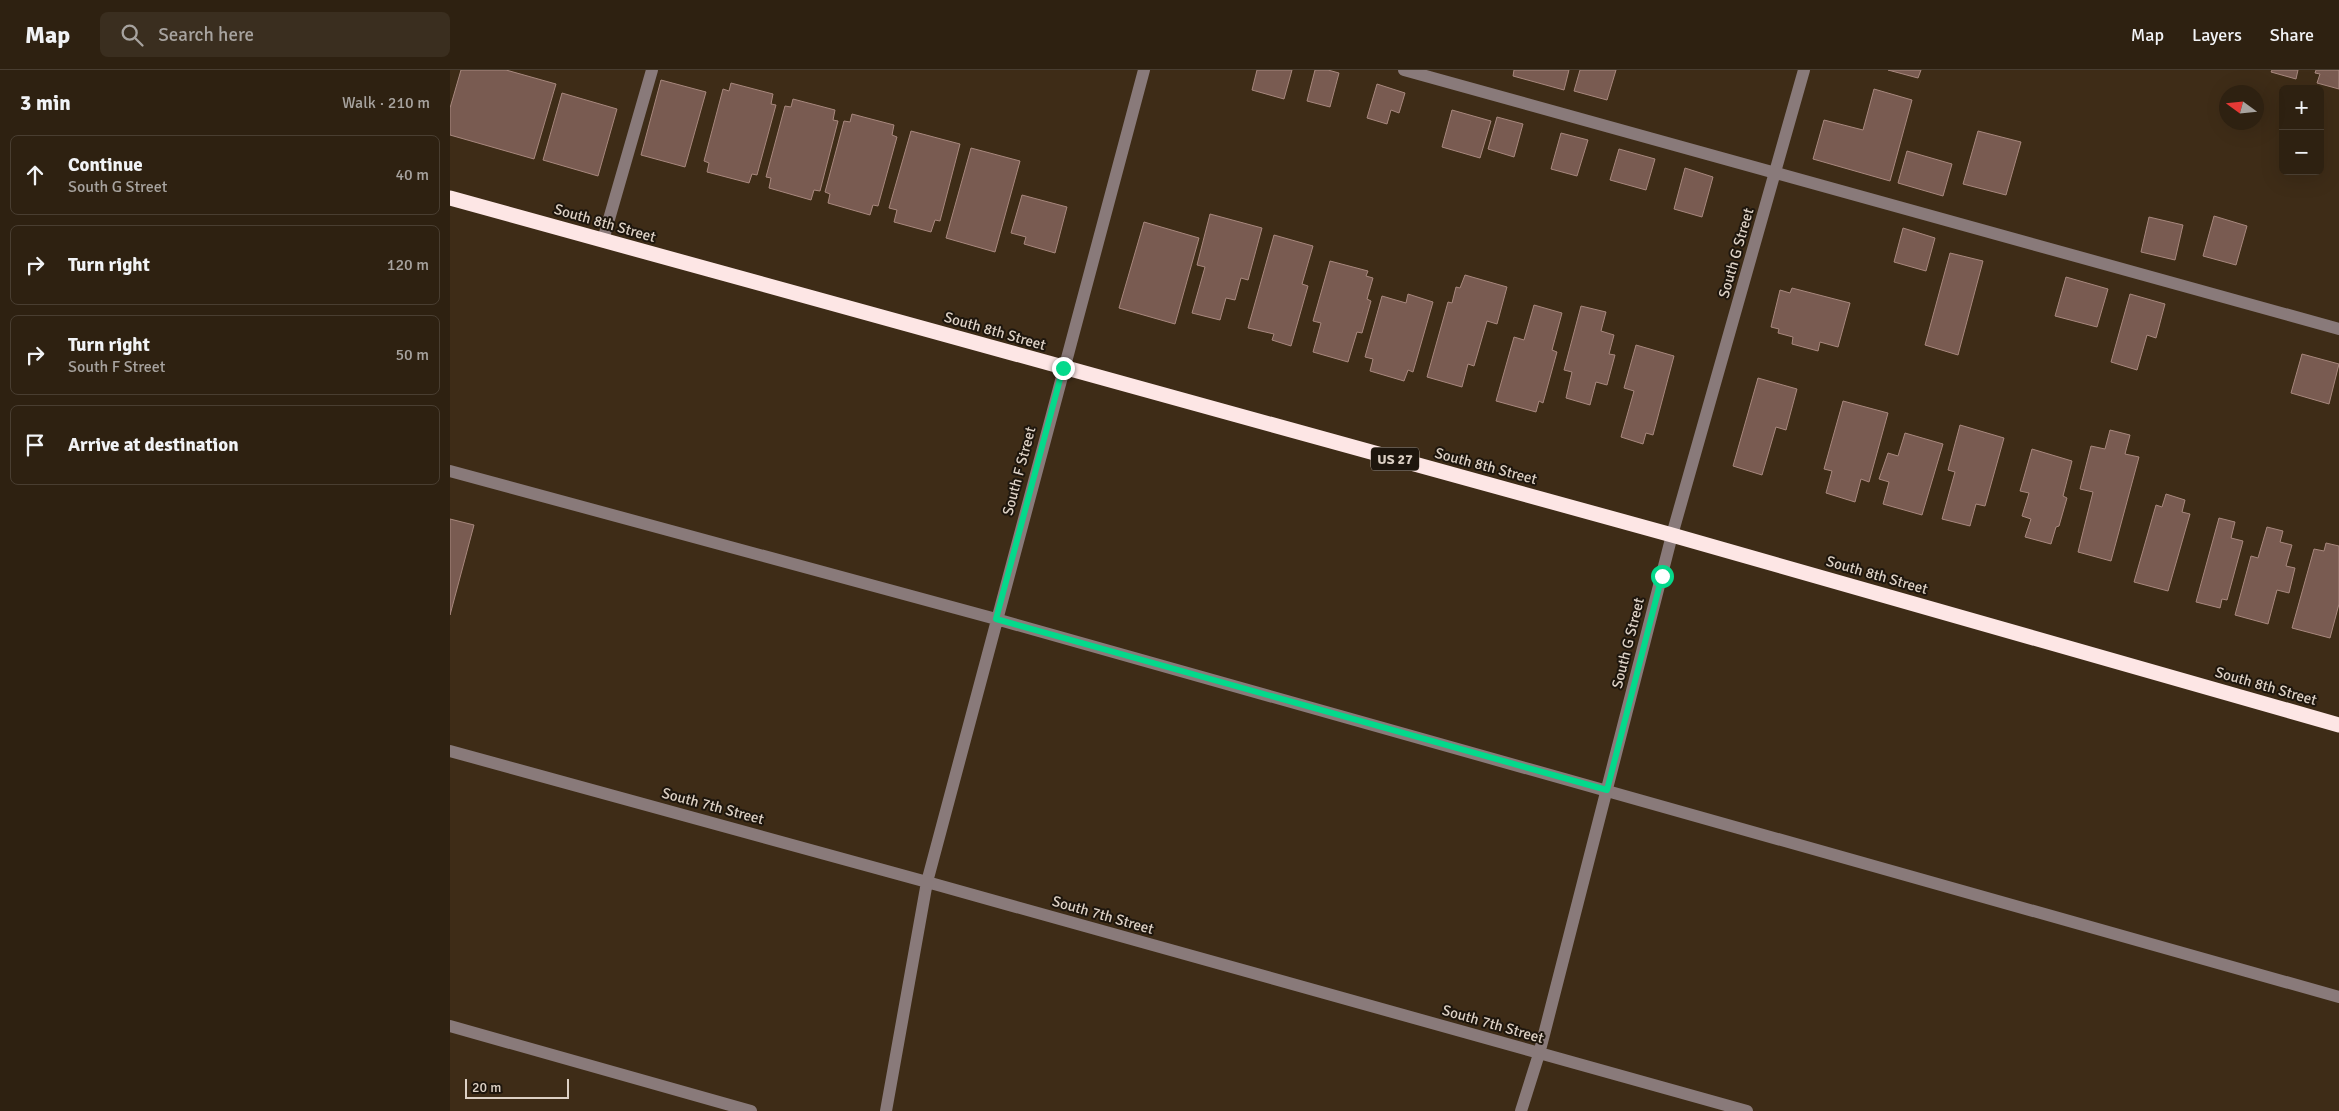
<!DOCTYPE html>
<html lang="en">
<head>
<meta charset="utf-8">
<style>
  :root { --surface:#2e2111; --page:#3a2e1f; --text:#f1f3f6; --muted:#a7a39f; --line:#493e31 }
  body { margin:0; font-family:Signika,sans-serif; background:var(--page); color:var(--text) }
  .controls { position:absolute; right:15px; top:15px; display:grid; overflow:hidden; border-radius:8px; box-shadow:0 5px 20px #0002 }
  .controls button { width:45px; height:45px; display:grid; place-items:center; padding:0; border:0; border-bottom:1px solid var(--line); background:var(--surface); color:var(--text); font:25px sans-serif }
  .compass { position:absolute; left:1769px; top:15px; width:45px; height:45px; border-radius:50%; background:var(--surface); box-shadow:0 5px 20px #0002; rotate:285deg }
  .scale { position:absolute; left:15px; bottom:12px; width:104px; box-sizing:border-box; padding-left:5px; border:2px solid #ddd1c5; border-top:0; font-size:14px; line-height:18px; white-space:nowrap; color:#ddd1c5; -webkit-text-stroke:4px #1e160d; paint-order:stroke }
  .stop { position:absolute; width:15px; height:15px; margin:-11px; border:4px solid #04d98b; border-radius:50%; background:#fff }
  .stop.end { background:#04d98b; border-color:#fff; box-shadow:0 1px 5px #0008 }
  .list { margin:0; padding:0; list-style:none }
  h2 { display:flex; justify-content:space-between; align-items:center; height:65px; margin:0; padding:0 20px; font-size:21px }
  h2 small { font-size:16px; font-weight:400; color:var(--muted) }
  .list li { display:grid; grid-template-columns:32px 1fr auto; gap:15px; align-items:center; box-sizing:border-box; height:80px; margin:0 10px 10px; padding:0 10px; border:1px solid var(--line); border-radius:8px }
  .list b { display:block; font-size:19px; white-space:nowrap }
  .list p { margin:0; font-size:16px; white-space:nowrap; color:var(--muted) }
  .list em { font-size:16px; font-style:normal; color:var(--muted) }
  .icon { flex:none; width:28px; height:28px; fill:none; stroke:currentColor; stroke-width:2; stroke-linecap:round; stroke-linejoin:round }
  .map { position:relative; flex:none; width:1889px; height:1041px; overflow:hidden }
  header { display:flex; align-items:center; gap:30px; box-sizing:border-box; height:70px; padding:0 25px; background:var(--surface); border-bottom:1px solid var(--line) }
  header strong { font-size:24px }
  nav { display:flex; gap:28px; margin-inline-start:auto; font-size:18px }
  .search { width:350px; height:45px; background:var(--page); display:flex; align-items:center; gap:12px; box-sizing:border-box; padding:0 18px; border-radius:8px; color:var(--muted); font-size:19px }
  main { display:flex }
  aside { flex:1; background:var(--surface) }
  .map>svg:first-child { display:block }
  .building { fill:#795b51; stroke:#a8887e }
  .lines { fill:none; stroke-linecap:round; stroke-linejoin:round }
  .minor { stroke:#897a7a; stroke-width:12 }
  .highway { stroke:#fde6e5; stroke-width:15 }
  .route { stroke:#04d98b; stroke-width:6 }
  .labels { text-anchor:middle; stroke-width:4; stroke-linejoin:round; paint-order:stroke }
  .shield { fill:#1e160d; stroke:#a4998e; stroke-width:1 }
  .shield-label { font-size:14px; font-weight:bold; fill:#ddd1c5 }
  .street-label { font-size:15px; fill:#ddd1c5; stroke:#1e160d }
</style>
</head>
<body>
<header>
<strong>Map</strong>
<div class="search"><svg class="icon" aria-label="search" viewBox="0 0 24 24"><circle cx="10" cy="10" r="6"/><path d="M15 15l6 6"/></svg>Search here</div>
<nav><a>Map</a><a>Layers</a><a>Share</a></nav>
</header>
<main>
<aside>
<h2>3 min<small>Walk · 210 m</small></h2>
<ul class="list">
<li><svg class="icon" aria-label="ahead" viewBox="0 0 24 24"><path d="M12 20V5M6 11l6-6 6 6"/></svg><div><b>Continue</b><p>South G Street</p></div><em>40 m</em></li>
<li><svg class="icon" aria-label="right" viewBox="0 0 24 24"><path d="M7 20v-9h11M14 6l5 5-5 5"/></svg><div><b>Turn right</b></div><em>120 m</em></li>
<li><svg class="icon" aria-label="right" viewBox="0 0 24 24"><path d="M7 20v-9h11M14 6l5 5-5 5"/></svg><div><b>Turn right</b><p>South F Street</p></div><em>50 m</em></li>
<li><svg class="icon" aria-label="arrive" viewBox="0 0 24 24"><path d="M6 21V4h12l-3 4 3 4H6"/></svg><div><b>Arrive at destination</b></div></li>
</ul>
</aside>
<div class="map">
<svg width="1889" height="1041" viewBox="0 0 1889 1041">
  <rect width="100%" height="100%" fill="#3e2c17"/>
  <path class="building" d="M 11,0 L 56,0 L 106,14 L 84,89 L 0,65 L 0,38 Z
    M 807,0 L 842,0 L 834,29 L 802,20 Z
    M 865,0 L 878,0 L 889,3 L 880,37 L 857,31 Z
    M 1064,0 L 1119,0 L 1114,20 L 1063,6 Z
    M 1130,0 L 1166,0 L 1157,30 L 1124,21 Z
    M 1438,0 L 1471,0 L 1468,8 Z
    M 1822,0 L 1848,0 L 1846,9 L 1821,2 Z
    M 1866,0 L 1889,0 L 1889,19 L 1867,13 L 1870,4 L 1865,3 Z
    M 211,10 L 256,22 L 235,97 L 191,85 Z
    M 281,13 L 323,24 L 321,34 L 326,35 L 307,105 L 302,104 L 299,113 L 257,102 L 259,93 L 254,91 L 273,19 L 279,21 Z
    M 927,14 L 955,23 L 949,43 L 941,40 L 937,54 L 917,48 Z
    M 1424,19 L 1462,30 L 1440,111 L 1363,89 L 1374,50 L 1413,60 Z
    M 112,23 L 167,39 L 148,106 L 93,90 Z
    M 343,29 L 385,40 L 383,50 L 388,51 L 370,121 L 364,120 L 361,130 L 319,118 L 321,108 L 316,107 L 335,36 L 341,37 Z
    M 1002,40 L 1041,51 L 1030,88 L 992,77 Z
    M 402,44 L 444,55 L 442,65 L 447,67 L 428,136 L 423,135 L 420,145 L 378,133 L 380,124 L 375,122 L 394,51 L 400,52 Z
    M 1047,47 L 1073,54 L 1064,87 L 1038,79 Z
    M 461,61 L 510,74 L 490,151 L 485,150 L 481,162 L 444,152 L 447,140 L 439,138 Z
    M 1528,61 L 1571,72 L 1556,125 L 1513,114 Z
    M 1111,63 L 1138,70 L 1127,106 L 1101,99 Z
    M 521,78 L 570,91 L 545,182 L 496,168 Z
    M 1169,79 L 1205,89 L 1196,120 L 1160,110 Z
    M 1457,81 L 1502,94 L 1493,126 L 1448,113 Z
    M 1235,98 L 1263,107 L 1252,147 L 1224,139 Z
    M 572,125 L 617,137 L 605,183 L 574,174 L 576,167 L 561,163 Z
    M 760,144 L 812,158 L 798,210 L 791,208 L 785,230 L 776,228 L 770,250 L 742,243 L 755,197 L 747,195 Z
    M 1764,146 L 1797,156 L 1786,195 L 1753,186 Z
    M 1699,147 L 1733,155 L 1725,190 L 1691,182 Z
    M 694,152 L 749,168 L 725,254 L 669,238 Z
    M 1453,158 L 1485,168 L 1476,201 L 1444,192 Z
    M 824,165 L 863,176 L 852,214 L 858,216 L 841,276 L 822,270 L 824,264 L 798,258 Z
    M 1500,183 L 1533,191 L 1508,285 L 1475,275 Z
    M 880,191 L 918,201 L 916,206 L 923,208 L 917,229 L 921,231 L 912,263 L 907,262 L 898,292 L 863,282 L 871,253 L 863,251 Z
    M 1015,205 L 1057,217 L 1047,254 L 1037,251 L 1024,296 L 1018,294 L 1012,317 L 977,307 L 998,232 L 1002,233 L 1006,217 L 1010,218 Z
    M 1616,207 L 1658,219 L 1647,257 L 1605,246 Z
    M 1342,218 L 1400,233 L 1388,277 L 1370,272 L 1368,281 L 1342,274 L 1343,267 L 1328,263 L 1329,259 L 1321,257 L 1330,220 L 1340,223 Z
    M 958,224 L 983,232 L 963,302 L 958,300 L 954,311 L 920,301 L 923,289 L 915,287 L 932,226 L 956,233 Z
    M 1680,224 L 1715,234 L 1706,268 L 1697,265 L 1687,300 L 1661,292 Z
    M 1084,235 L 1112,243 L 1102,280 L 1107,282 L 1093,333 L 1089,331 L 1086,342 L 1046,331 L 1064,267 L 1074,270 Z
    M 1131,236 L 1156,242 L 1151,261 L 1164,265 L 1159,284 L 1165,285 L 1157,315 L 1146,312 L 1140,335 L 1116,328 L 1122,302 L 1114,300 Z
    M 1186,275 L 1224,286 L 1203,365 L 1196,363 L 1193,374 L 1171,367 L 1184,321 L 1174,318 Z
    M 1852,284 L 1889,294 L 1879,334 L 1841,323 Z
    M 1308,308 L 1347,319 L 1336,360 L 1326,357 L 1312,405 L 1283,396 Z
    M 1393,331 L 1438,343 L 1419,412 L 1411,409 L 1405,432 L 1376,423 L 1382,401 L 1374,399 Z
    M 1510,355 L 1554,368 L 1535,436 L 1526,434 L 1520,456 L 1492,449 L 1505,402 L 1498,400 Z
    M 1660,360 L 1680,365 L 1675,384 L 1689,387 L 1661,491 L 1628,482 L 1643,422 L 1630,419 L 1641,376 L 1655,379 Z
    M 1455,363 L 1493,374 L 1472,445 L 1433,434 L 1439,412 L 1429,409 L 1438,383 L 1448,386 Z
    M 1582,379 L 1622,391 L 1613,426 L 1617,428 L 1609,456 L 1606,457 L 1601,474 L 1575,467 L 1581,449 L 1572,446 L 1579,423 L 1570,421 Z
    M 1716,424 L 1735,430 L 1732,442 L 1740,444 L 1718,521 L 1684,512 L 1706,435 L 1712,437 Z
    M 1769,448 L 1785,452 L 1781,468 L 1793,471 L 1777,530 L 1772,529 L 1770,538 L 1746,532 Z
    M 0,449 L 24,455 L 0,545 Z
    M 1817,457 L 1833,461 L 1830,472 L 1842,475 L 1836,496 L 1845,498 L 1839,523 L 1827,520 L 1818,554 L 1785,545 L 1801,486 L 1808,488 Z
    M 1876,473 L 1889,476 L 1889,534 L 1880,568 L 1842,558 L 1864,479 L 1874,481 Z"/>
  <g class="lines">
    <path class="minor" d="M 954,0 L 1889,259
      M 153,170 L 202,0
      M 0,401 L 546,549 L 1889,927
      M 0,681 L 477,812 L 1297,1041
      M 0,956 L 301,1041
      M 436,1041 L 477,812 L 694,0
      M 1071,1041 L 1089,984 L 1222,465 L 1354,0"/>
    <path class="highway" d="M 0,128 L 1222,465 L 1889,655"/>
  </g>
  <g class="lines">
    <path class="route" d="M 613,298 L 546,549 L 1157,720 L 1212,506"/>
  </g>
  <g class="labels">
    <rect class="shield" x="921" y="377.5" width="48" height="23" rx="4"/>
    <g class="shield-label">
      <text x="945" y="394">US 27</text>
    </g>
    <g class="street-label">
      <text transform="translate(155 153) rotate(16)" y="5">South 8th Street</text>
      <text transform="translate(1286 183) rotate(-74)" y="5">South G Street</text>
      <text transform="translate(545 261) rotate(16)" y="5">South 8th Street</text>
      <text transform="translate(1036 396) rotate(15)" y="5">South 8th Street</text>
      <text transform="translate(569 401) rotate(-75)" y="5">South F Street</text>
      <text transform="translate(1427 505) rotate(16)" y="5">South 8th Street</text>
      <text transform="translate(1178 573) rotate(-76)" y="5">South G Street</text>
      <text transform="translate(1816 616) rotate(16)" y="5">South 8th Street</text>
      <text transform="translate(263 736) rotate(15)" y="5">South 7th Street</text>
      <text transform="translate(653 845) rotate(16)" y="5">South 7th Street</text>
      <text transform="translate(1043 954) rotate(16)" y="5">South 7th Street</text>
    </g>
  </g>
</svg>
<div class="controls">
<button>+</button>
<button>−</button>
</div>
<svg class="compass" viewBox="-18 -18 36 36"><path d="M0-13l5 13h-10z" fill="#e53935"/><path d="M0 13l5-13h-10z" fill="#a7a39f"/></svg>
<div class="scale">20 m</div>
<div class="stop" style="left:1212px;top:506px"></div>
<div class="stop end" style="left:613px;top:298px"></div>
</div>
</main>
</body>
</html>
